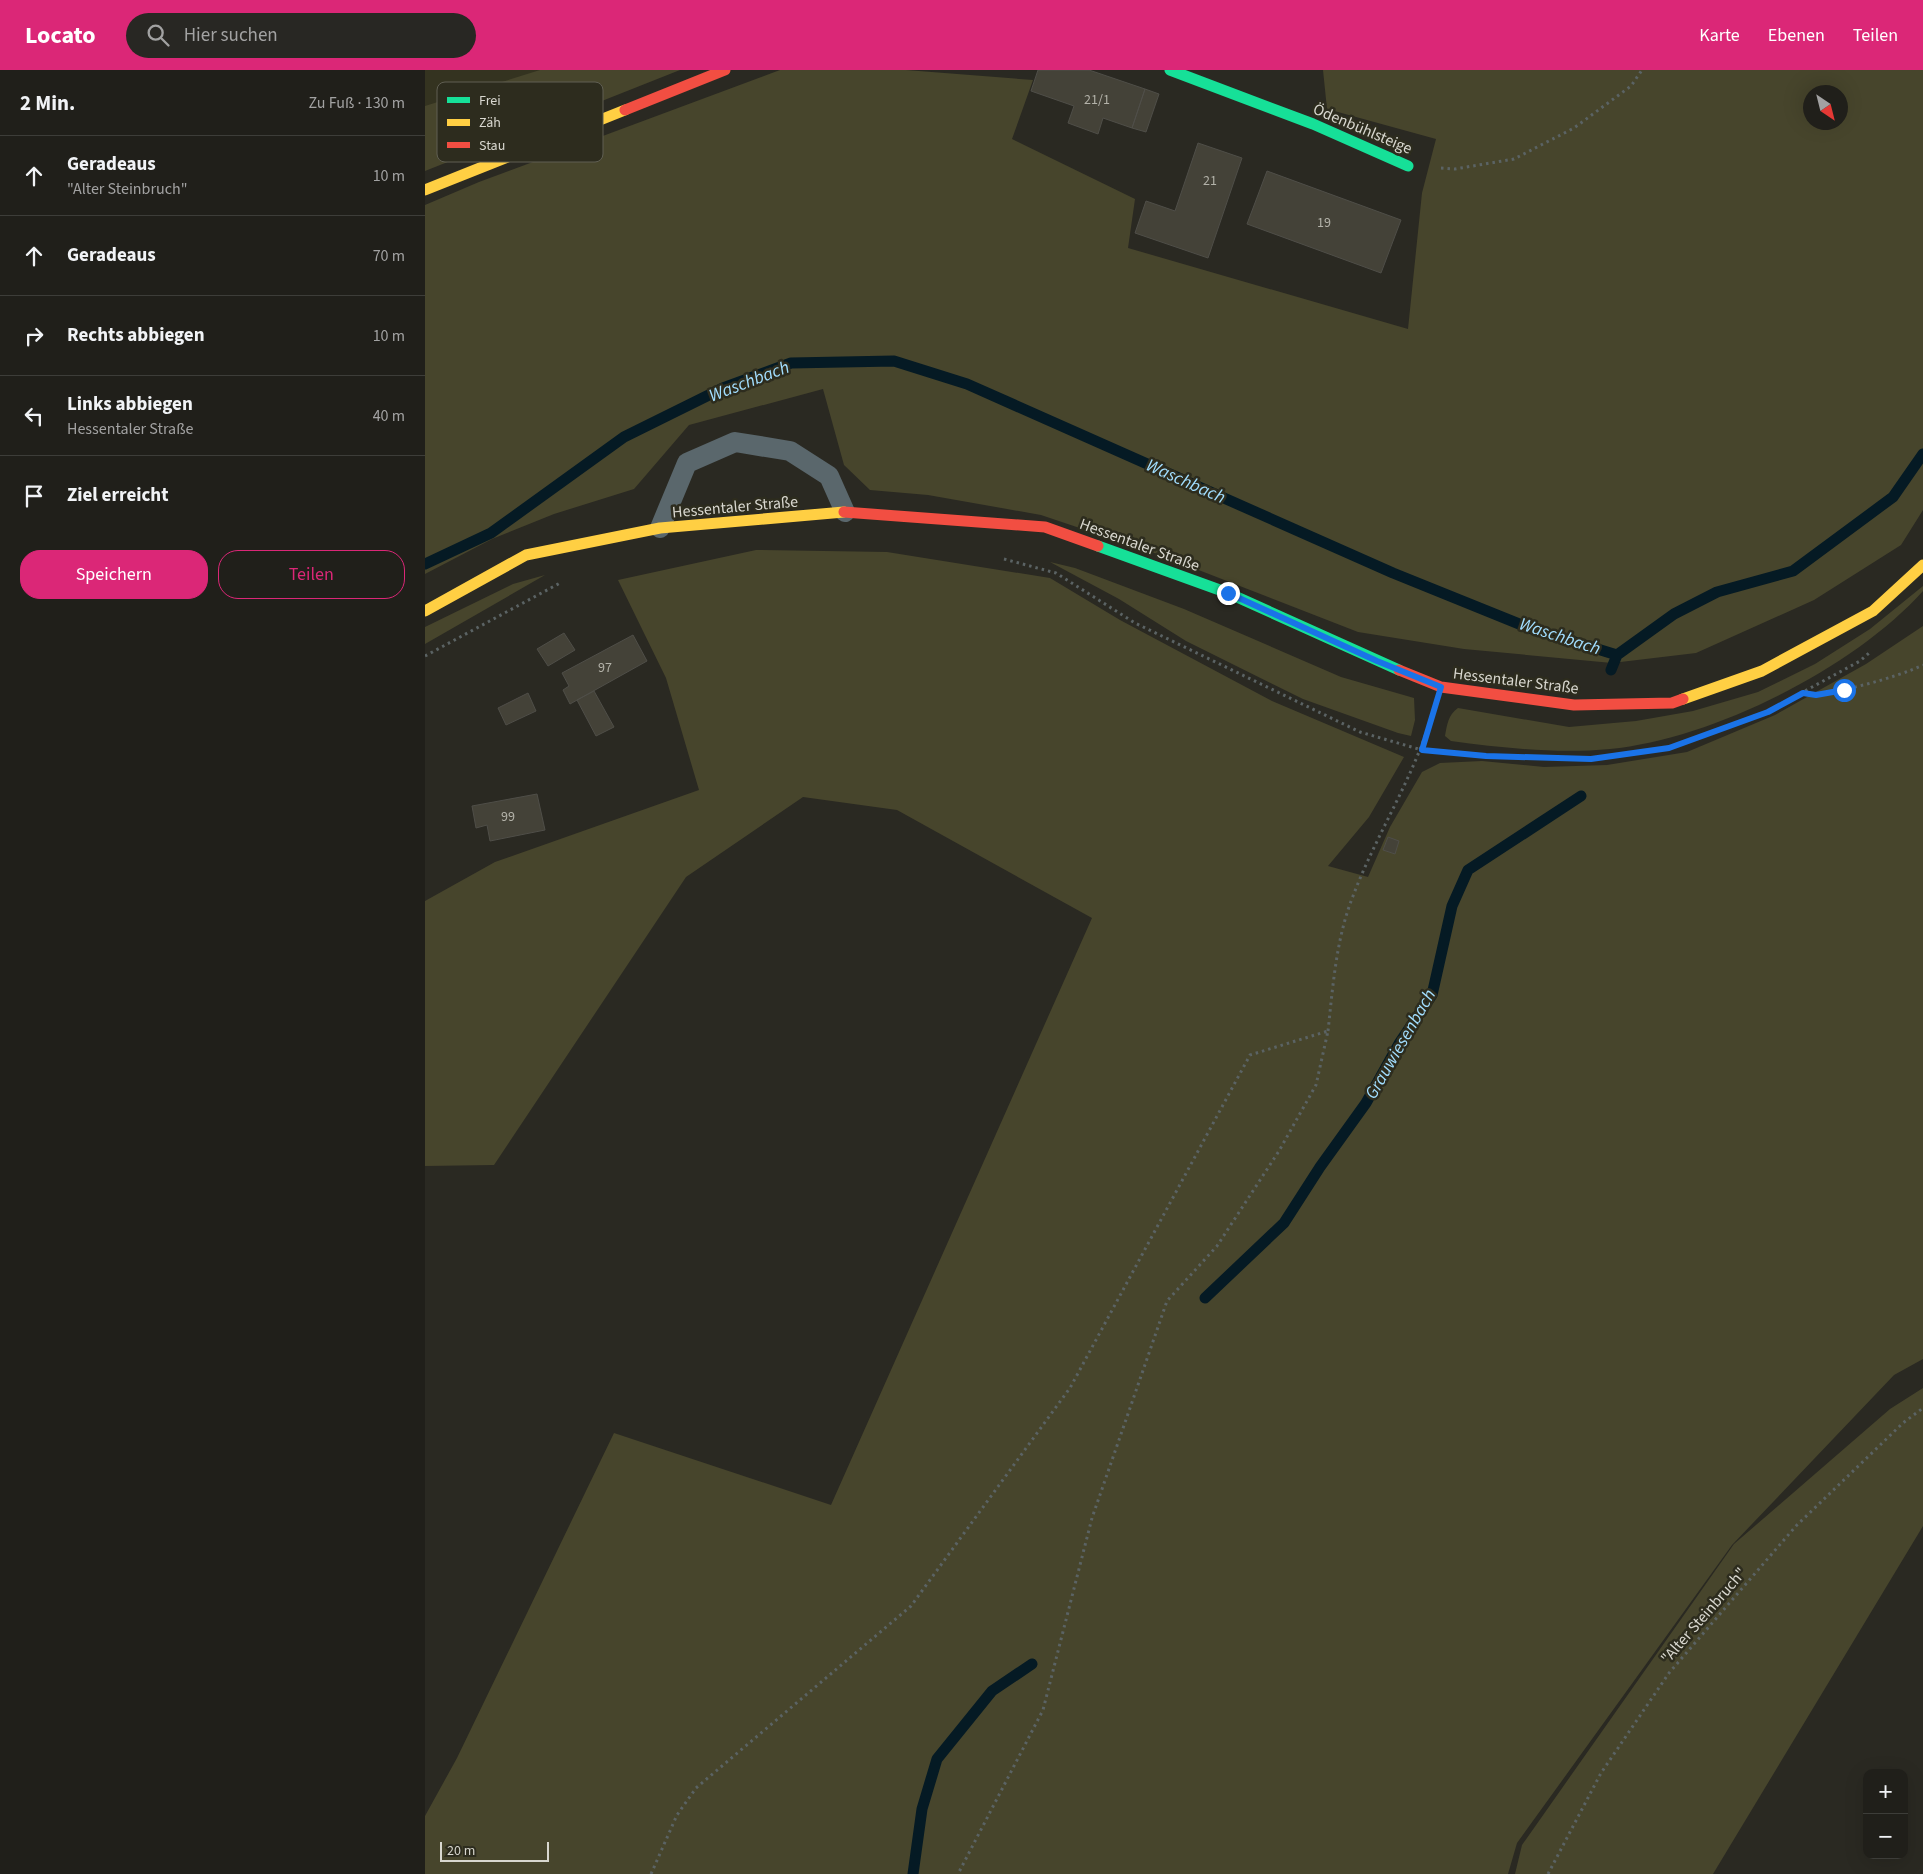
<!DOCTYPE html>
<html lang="de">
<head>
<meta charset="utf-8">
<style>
  :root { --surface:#201f1a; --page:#282723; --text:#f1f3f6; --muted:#a2a2a2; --line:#3d3d39; --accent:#db2777 }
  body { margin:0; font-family:"Source Sans 3",sans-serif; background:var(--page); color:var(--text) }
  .controls { position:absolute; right:15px; bottom:15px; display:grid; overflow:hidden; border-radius:10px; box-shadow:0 5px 20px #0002 }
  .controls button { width:45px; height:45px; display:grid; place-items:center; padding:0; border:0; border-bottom:1px solid var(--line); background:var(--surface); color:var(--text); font:25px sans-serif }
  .compass { position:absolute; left:1378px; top:15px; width:45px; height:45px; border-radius:50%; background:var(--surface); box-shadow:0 5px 20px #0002; rotate:145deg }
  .scale { position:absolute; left:15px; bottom:12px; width:109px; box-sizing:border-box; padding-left:5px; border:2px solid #d8d7cf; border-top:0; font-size:14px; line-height:18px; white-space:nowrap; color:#d8d7cf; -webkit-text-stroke:4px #2d2c1e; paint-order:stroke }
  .stop { position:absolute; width:15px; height:15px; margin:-11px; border:4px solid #1a73e8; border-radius:50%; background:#fff }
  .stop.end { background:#1a73e8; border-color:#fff; box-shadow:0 1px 5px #0008 }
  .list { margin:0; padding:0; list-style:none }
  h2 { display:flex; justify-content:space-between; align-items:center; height:65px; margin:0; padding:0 20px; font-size:21px }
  h2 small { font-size:16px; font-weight:400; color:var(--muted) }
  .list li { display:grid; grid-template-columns:32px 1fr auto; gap:15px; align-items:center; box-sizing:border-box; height:80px; padding:0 20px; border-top:1px solid var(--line) }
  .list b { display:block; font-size:19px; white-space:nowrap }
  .list p { margin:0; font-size:16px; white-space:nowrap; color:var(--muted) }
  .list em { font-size:16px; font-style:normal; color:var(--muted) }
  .actions { display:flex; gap:10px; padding:15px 20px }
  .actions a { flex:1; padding:11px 0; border:1px solid var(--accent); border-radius:20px; text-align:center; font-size:18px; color:var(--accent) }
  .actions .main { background:var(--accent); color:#fff }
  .icon { flex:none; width:28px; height:28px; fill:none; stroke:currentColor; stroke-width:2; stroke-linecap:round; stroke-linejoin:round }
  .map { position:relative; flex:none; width:1498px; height:1804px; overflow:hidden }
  header { display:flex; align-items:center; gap:30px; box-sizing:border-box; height:70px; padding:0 25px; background:var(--accent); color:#fff }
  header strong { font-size:24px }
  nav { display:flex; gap:28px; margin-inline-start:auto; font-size:18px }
  .search { width:350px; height:45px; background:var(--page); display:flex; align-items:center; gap:12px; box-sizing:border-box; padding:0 18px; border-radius:28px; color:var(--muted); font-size:19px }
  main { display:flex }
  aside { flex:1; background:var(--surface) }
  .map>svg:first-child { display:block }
  .built { fill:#343320 }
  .green { fill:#47452c; fill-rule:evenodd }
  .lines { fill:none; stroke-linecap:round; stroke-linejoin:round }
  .stream { stroke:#051a24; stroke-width:11 }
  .building { fill:#444238; stroke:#4f4e48 }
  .path { stroke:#5b6364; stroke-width:3; stroke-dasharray:2.5 4; stroke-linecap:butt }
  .lane { stroke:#5a676c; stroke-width:20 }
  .fast { stroke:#16e098; stroke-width:11 }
  .slow { stroke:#ffcf43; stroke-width:11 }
  .jam { stroke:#f24e42; stroke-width:11 }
  .route { stroke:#1a73e8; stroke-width:6 }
  .labels { text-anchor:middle; stroke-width:5; stroke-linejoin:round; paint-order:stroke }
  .number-label { font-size:14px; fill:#b3b2a9 }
  .street-label { font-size:16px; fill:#d8d7cf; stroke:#2d2c1e }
  .water-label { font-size:18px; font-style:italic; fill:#a2deff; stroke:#2d2c1e }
  .key { fill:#2d2c1e; stroke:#605f53; stroke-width:1 }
  .key-label { font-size:14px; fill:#d8d7cf }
</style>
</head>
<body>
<header>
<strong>Locato</strong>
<div class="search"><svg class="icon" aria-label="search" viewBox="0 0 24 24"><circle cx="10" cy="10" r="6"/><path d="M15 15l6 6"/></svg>Hier suchen</div>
<nav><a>Karte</a><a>Ebenen</a><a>Teilen</a></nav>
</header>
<main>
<aside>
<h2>2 Min.<small>Zu Fuß · 130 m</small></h2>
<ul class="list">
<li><svg class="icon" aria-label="ahead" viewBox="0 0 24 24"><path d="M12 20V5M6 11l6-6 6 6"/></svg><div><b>Geradeaus</b><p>&quot;Alter Steinbruch&quot;</p></div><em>10 m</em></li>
<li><svg class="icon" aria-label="ahead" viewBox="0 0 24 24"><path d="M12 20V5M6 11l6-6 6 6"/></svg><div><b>Geradeaus</b></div><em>70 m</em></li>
<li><svg class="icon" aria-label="right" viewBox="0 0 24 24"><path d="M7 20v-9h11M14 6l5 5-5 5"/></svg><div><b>Rechts abbiegen</b></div><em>10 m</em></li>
<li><svg class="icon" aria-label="left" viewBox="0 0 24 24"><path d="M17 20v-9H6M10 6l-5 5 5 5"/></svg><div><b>Links abbiegen</b><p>Hessentaler Straße</p></div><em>40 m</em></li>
<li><svg class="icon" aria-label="arrive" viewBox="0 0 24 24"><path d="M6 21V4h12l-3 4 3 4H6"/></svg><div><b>Ziel erreicht</b></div></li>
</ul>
<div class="actions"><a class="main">Speichern</a><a>Teilen</a></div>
</aside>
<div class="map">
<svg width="1498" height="1804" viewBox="0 0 1498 1804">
  <rect width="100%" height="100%" fill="#2a2922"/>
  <path class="built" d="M 0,0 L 201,0 L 0,79 Z"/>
  <path class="green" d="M 115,0 L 255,0 L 0,101 L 0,36 Z
    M 355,0 L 481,0 L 608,10 L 587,69 L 710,129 L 703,178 L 983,259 L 997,123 L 1011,69 L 902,39 L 898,0 L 1498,0 L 1498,440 L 1476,475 L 1389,530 L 1271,583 L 1187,593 L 1039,579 L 933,562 L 735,485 L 616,445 L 503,425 L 445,420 L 419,395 L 398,319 L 264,355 L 209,419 L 129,444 L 67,469 L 0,504 L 0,135 L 54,112 ZM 1386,22 L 1416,22 L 1416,52 L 1386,52 Z
    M 331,480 L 462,482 L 625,508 L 695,550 L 847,631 L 979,687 L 944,747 L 903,796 L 943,807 L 965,757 L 997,702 L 1015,693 L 1057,691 L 1119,697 L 1182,695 L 1262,682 L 1350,645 L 1441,594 L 1498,556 L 1498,1289 L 1469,1305 L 1307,1475 L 1092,1773 L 1083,1804 L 0,1804 L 0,1746 L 32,1688 L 189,1363 L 406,1435 L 667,848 L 472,740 L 378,727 L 261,807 L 69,1095 L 0,1096 L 0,831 L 70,792 L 274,720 L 241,608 L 193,510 Z
    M 625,492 L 650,498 L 759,539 L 916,607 L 989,628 L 990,650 L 986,666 L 973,663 L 878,629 L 761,571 L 694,529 Z
    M 120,505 L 0,574 L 0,557 L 88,514 Z
    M 1498,516 L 1498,521 C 1429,598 1288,669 1185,679 C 1133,684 1078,678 1026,671 L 1020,666 C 1022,655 1023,645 1033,638 L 1144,657 L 1211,651 L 1268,641 L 1333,622 L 1390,594 L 1445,559 Z
    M 1498,1318 L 1498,1456 L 1288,1804 L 1090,1804 L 1097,1775 L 1309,1474 L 1465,1339 Z"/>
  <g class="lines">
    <path class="stream" d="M 0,494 L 66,463 L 199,367 L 298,318 L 366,293 L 469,291 L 542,314 L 968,503 L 1104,558 L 1192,585
      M 1192,585 L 1249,544 L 1292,522 L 1368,501 L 1468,427 L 1498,384
      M 1186,600 L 1192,585
      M 780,1228 L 859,1153 L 895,1097 L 941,1033 L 975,972 L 1007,925 L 1027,836 L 1043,800 L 1156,726
      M 488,1804 L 497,1739 L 512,1689 L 567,1621 L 607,1594"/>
  </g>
  <path class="building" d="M 613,0 L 664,0 L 720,19 L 707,58 L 678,48 L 673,64 L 643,53 L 649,36 L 606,21 Z
    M 720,19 L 734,24 L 721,62 L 707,58 Z
    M 773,73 L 817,88 L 783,188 L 710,163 L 721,131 L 750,141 Z
    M 842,101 L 976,150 L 956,203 L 822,154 Z
    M 139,563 L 150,580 L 123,596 L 112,579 Z
    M 208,565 L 222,591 L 145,634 L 138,620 L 144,616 L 137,603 Z
    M 169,621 L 189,657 L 171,666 L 152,630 Z
    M 103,623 L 111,641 L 81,655 L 73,638 Z
    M 112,724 L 120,760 L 65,771 L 62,755 L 51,758 L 47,736 Z
    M 963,767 L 974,771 L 970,784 L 958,780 Z"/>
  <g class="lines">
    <path class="path" d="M 1016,98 L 1030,99 L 1089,89 L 1149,58 L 1206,16 L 1217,0
      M 579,489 L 631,503 L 710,553 L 935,662 L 997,680 L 1061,686 L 1165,689 L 1243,678 L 1343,641 L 1435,591 L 1444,583
      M 0,586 L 135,513
      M 1378,623 C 1404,627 1473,607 1498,595
      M 903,961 C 908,916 911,869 928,826 C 951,765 987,711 1006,648
      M 226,1804 L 252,1745 L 271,1718 L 486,1536 L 645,1318 L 825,985 L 903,961 L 891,1015 L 854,1081 L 792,1176 L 742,1231 L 667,1448 L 618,1640 L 533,1804
      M 1123,1804 L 1176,1703 L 1244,1603 L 1371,1456 L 1478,1353 L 1498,1338"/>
    <path class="lane" d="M 235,458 L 262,393 L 310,372 L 365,381 L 404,406 L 420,442"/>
    <path class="fast" d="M 745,0 L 888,54 L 983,96
      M 673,476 L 803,523 L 974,600"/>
    <path class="slow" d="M 0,120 L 200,40
      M 0,541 L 101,485 L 235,458 L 419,442
      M 1258,629 L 1337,601 L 1448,541 L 1498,495"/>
    <path class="jam" d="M 200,40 L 300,0
      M 419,442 L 620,457 L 673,476
      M 974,600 L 1016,617 L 1149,635 L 1247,633 L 1258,629"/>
  </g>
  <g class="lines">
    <path class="route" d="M 803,523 L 952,591 L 1016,617 L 997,680 L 1061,686 L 1166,689 L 1244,678 L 1343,642 L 1378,623 L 1391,625 L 1419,620"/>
  </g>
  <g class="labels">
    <g class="number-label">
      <text x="672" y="34">21/1</text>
      <text x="785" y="115">21</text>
      <text x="899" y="157">19</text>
      <text x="180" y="602">97</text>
      <text x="83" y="751">99</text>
    </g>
    <g class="street-label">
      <text transform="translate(938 58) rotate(23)" y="6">Ödenbühlsteige</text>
      <text transform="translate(310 436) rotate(-5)" y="6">Hessentaler Straße</text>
      <text transform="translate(715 474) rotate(20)" y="6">Hessentaler Straße</text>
      <text transform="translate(1091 610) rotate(7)" y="6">Hessentaler Straße</text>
      <text transform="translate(1278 1545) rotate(-49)" y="6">"Alter Steinbruch"</text>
    </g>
    <g class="water-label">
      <text transform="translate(324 311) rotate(-21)" y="6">Waschbach</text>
      <text transform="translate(761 411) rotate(24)" y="6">Waschbach</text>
      <text transform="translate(1135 566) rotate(18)" y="6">Waschbach</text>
      <text transform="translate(975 974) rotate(-60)" y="6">Grauwiesenbach</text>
    </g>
  </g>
  <rect x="12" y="12" width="166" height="80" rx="8" class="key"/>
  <rect x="22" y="27" width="23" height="6" fill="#16e098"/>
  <rect x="22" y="49" width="23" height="7" fill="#ffcf43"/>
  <rect x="22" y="72" width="23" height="6" fill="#f24e42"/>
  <g class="key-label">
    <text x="54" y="35">Frei</text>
    <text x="54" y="57">Zäh</text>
    <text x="54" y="80">Stau</text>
  </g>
</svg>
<div class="controls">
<button>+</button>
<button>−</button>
</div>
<svg class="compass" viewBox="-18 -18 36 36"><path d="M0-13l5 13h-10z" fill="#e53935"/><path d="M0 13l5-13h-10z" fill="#a2a2a2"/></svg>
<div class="scale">20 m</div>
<div class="stop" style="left:1419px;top:620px"></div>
<div class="stop end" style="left:803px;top:523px"></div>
</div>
</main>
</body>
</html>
